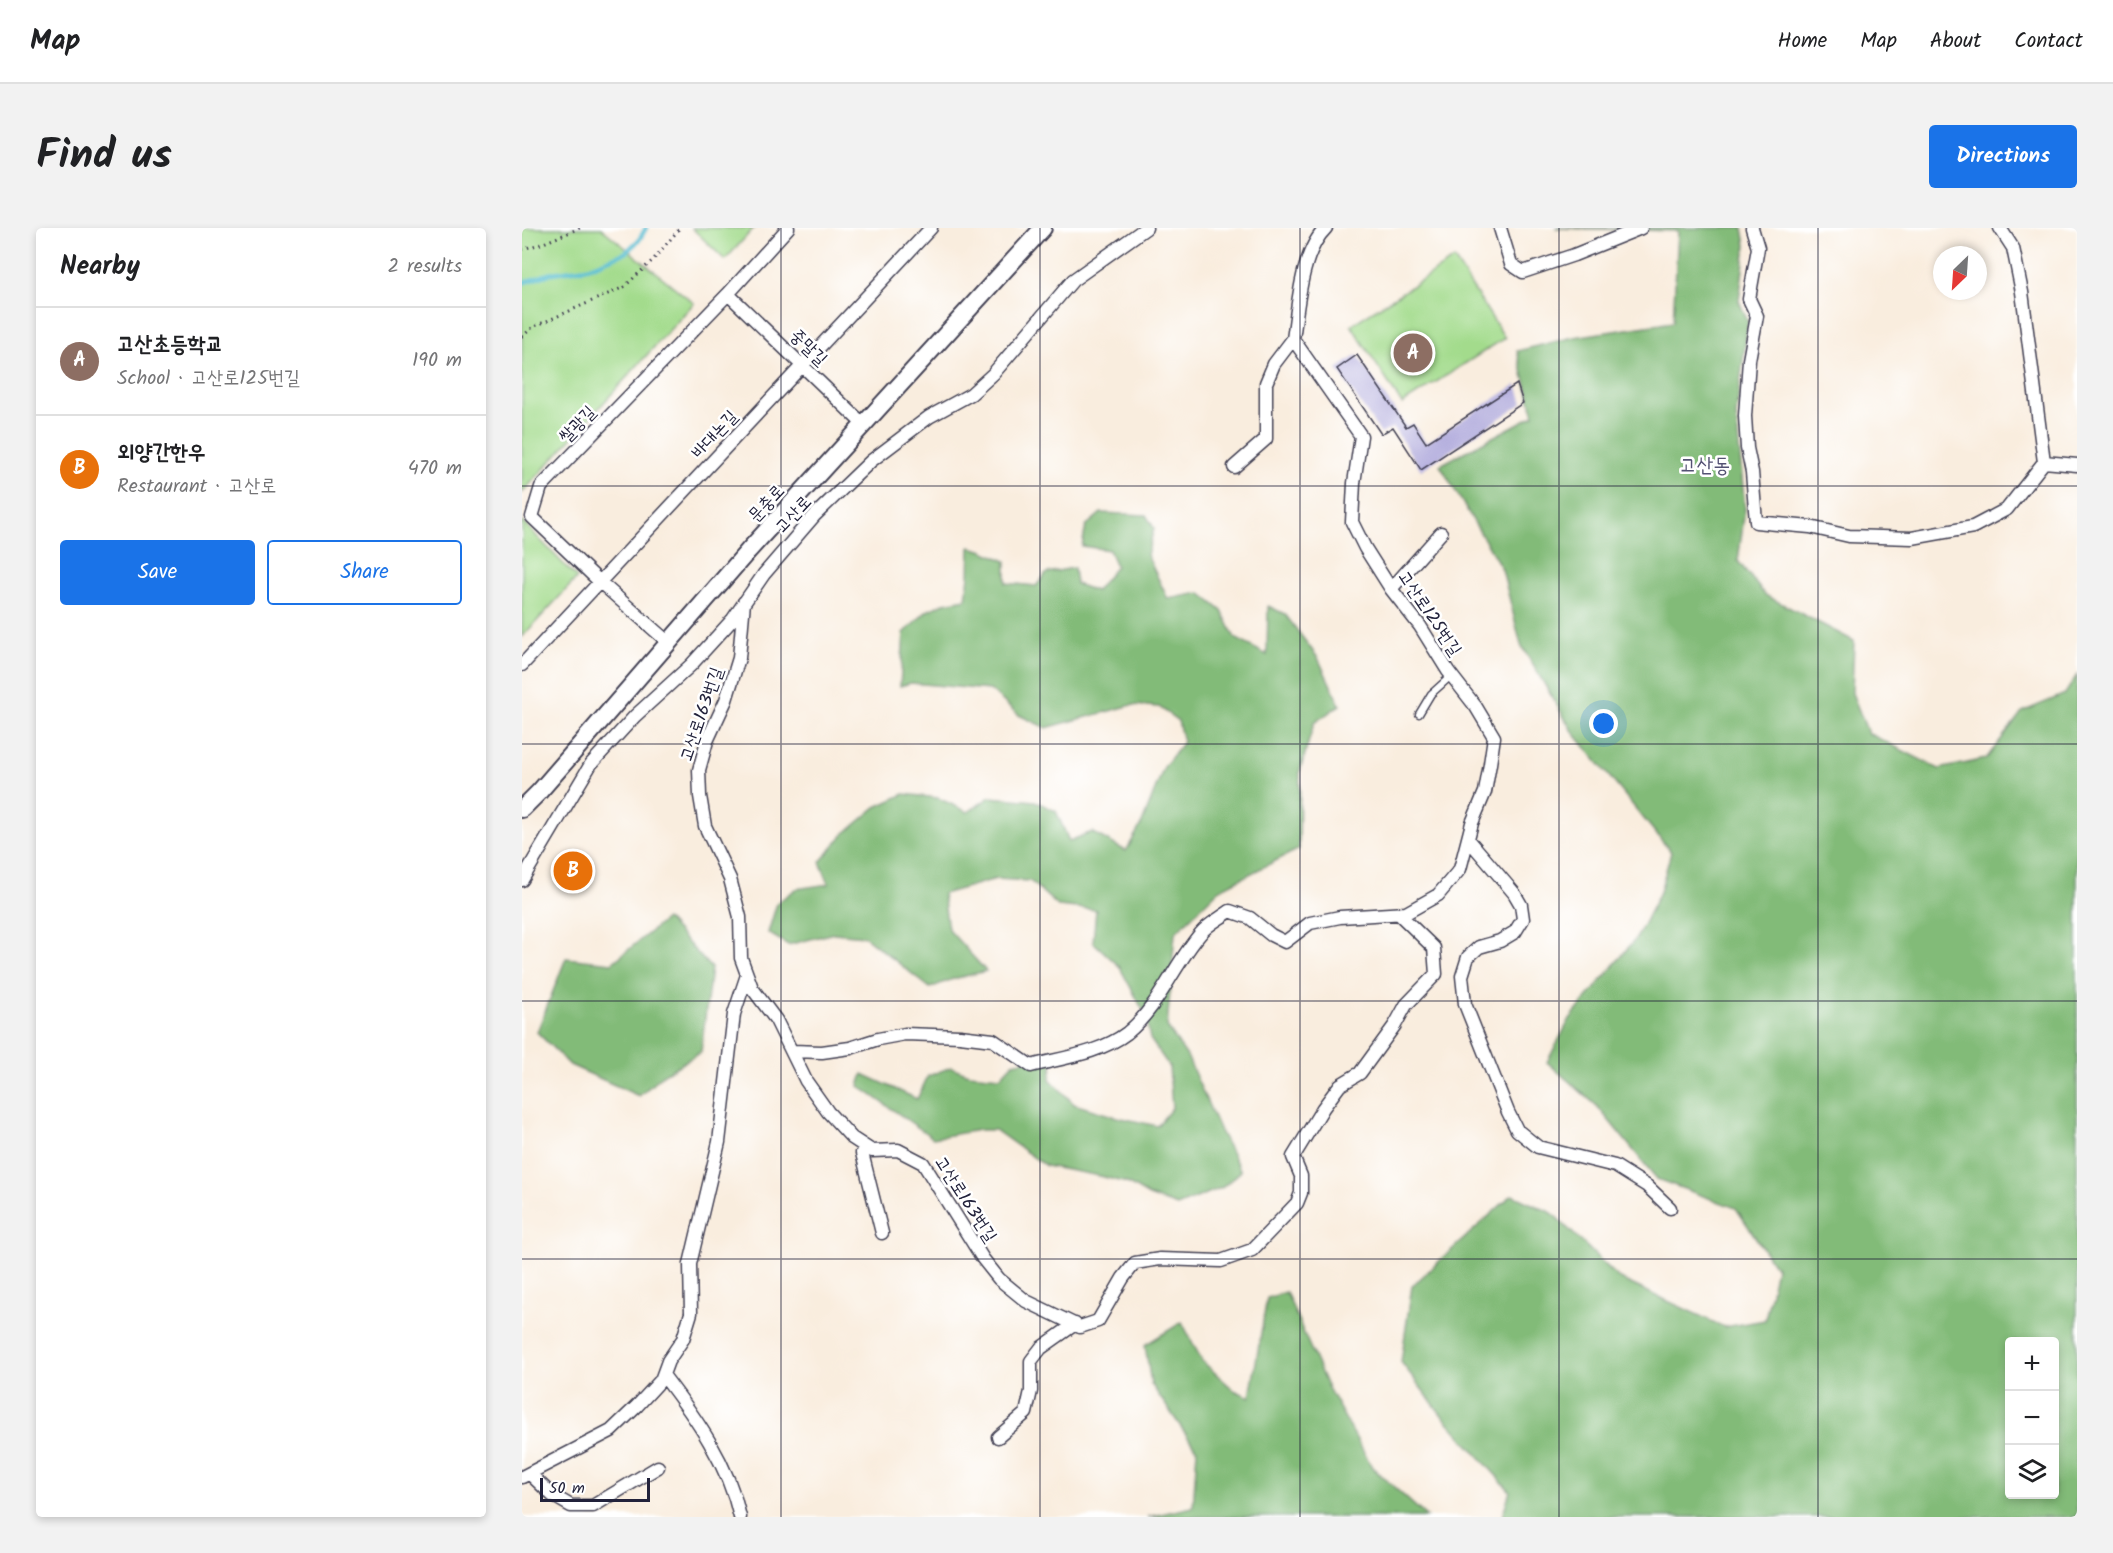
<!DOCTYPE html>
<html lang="en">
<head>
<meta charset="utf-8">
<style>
  :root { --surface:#fff; --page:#f2f2f2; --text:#202124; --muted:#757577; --line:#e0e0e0; --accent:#1a73e8 }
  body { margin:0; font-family:Kalam,"Poor Story",sans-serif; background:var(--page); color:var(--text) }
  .controls { position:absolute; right:18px; bottom:18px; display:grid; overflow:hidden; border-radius:6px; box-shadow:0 3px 9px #0003 }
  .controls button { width:54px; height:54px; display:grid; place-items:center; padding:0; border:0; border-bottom:2px solid var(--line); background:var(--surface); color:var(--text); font:30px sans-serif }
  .compass { position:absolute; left:1411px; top:18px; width:54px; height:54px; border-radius:50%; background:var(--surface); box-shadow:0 3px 9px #0003; rotate:205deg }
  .scale { position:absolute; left:18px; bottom:15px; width:110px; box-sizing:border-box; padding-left:6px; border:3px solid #22223b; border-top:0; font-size:16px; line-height:21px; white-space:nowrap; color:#22223b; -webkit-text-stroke:4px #fff; paint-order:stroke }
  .you { position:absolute; left:1082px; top:496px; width:21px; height:21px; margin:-15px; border:4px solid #fff; border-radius:50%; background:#1a73e8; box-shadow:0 0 0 9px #1a73e833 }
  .badge { display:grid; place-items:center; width:39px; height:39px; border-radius:50%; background:var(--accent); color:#fff; font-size:20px; font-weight:700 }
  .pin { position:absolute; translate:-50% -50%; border:3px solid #fff; box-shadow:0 2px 6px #0006 }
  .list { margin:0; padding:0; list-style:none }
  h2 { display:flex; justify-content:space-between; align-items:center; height:78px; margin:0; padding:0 24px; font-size:26px }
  h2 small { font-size:20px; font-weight:400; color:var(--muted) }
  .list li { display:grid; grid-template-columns:39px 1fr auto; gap:18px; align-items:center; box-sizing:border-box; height:108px; padding:0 24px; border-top:2px solid var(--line) }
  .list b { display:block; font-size:22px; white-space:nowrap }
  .list p { margin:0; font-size:20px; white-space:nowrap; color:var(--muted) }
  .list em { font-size:20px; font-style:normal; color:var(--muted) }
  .actions { display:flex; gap:12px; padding:18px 24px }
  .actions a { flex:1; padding:14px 0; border:2px solid var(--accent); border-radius:6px; text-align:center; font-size:21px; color:var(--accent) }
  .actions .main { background:var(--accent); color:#fff }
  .icon { flex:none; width:33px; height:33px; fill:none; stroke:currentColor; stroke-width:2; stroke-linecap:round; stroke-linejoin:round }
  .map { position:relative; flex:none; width:1555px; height:1289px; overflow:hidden; border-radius:6px }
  header { display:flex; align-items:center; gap:36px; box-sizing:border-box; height:84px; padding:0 30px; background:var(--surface); border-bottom:2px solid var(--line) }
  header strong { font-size:28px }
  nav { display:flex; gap:33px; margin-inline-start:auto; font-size:21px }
  .intro { display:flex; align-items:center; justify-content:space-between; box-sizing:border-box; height:144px; padding:0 36px }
  h1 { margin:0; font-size:42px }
  .button { padding:15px 27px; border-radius:6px; background:var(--accent); color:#fff; font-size:21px; font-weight:700 }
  main { display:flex; gap:36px; padding:0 36px }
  aside { flex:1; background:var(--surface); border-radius:6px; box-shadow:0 3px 9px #0003 }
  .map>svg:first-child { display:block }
  .green { fill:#a3db8c; stroke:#627e64; stroke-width:1.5 }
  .forest { fill:#82bb78; stroke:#526e5a; stroke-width:1.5; fill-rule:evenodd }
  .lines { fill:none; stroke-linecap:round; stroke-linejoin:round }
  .stream { stroke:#55bdd2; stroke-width:4.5 }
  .building { fill:#b0aadc }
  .lane-casing { stroke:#424053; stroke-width:9 }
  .street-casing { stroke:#424053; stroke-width:15 }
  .secondary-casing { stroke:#424053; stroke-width:20 }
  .path { stroke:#424053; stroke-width:3; stroke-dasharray:1.5 4.5; stroke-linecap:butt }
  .lane { stroke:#fff; stroke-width:6 }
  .street { stroke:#fff; stroke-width:12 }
  .secondary { stroke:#fff; stroke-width:16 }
  .grid { fill:none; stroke:#22223b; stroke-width:1.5; stroke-opacity:0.55 }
  .labels { text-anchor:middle; stroke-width:5; stroke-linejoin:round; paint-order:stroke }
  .street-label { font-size:18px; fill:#22223b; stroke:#fff }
  .quarter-label { font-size:21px; fill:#545273; stroke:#fff }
</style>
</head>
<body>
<header>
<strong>Map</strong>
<nav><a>Home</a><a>Map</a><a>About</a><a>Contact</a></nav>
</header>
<div class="intro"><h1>Find us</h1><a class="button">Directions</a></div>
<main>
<aside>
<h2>Nearby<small>2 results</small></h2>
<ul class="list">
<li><span class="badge" style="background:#8d6e63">A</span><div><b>고산초등학교</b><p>School · 고산로125번길</p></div><em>190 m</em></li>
<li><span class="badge" style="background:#e8710a">B</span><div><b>외양간한우</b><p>Restaurant · 고산로</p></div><em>470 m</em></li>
</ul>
<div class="actions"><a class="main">Save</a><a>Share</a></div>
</aside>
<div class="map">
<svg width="1555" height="1289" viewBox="0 0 1555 1289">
  <rect width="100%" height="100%" fill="#fff"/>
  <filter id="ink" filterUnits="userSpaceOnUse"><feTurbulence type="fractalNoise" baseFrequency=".0167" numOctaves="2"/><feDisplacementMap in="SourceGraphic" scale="12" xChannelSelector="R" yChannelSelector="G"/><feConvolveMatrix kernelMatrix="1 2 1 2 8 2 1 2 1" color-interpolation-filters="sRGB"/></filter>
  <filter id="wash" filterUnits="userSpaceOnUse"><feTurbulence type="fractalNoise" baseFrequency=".008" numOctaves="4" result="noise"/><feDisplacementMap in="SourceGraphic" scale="24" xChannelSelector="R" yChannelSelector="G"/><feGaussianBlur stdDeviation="1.35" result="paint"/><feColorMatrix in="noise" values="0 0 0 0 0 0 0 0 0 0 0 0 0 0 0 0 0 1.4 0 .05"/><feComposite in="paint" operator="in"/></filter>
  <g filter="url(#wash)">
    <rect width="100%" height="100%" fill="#f9edde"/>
    <path class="green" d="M 0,0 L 79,0 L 172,75 L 0,265 Z
      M 170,0 L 232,0 L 203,32 Z
      M 932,31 L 983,110 L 880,176 L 829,97 Z
      M 0,293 L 55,350 L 0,409 Z"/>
    <path class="forest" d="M 1033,0 L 1221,0 L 1224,17 L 1217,73 L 1226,94 L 1214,187 L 1223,281 L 1216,333 L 1243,367 L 1332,413 L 1330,465 L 1346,505 L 1417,541 L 1464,531 L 1500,484 L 1543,466 L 1555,447 L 1555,1289 L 980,1289 L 988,1263 L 919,1186 L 879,1134 L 890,1058 L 990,967 L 1030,985 L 1098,1051 L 1202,1099 L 1243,1092 L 1254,1040 L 1214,980 L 1135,951 L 1075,878 L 1025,834 L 1048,791 L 1115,709 L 1138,664 L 1149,624 L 1051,504 L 999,417 L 980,341 L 918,237 L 1012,187 L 995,123 L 1052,109 L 1151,94 L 1156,3 ZM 1488,1114 L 1532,1114 L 1532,1266 L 1488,1266 Z
      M 579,285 L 624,287 L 632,300 L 625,327 L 646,371 L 678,365 L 700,383 L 713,410 L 745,427 L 746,378 L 763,386 L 796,430 L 818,477 L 792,495 L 778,543 L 777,621 L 698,661 L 653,705 L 645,799 L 665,828 L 698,903 L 719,943 L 701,959 L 655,978 L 627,968 L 605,955 L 578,948 L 524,938 L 473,902 L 457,902 L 411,910 L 337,858 L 341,846 L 395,871 L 406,848 L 429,839 L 447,846 L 478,849 L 491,835 L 532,827 L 528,851 L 552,876 L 591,888 L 635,898 L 650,880 L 647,838 L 628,811 L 623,786 L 597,738 L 571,714 L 574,682 L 536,678 L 508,653 L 474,651 L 421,666 L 426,701 L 464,743 L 431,751 L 408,760 L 342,708 L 312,705 L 266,717 L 246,705 L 255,675 L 274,661 L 307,656 L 298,634 L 322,606 L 354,579 L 382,566 L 416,570 L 446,584 L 468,569 L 513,573 L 534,583 L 547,613 L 570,604 L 604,623 L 620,595 L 642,539 L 661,514 L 656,493 L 637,479 L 610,477 L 524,500 L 497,487 L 468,462 L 389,455 L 378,458 L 382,405 L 405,383 L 422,375 L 444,371 L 447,348 L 448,319 L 459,322 L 484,333 L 484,355 L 514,358 L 525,345 L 552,340 L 554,356 L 574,363 L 594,338 L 587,322 L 560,318 L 564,298 Z
      M 144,691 L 189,740 L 179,824 L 142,846 L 117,868 L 48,837 L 15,804 L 44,730 L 90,735 Z
      M 764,1064 L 804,1156 L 850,1239 L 905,1289 L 625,1289 L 671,1279 L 675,1222 L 629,1156 L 623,1117 L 660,1094 L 680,1133 L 712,1162 L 728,1169 L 745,1070 Z"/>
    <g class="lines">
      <path class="stream" d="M 0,55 L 30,45 L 65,40 L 103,25 L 117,12 L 124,0"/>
    </g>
    <g id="blocks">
      <path class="building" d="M 835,127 L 884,199 L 891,195 L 904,215 L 995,156 L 1001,175 L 899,242 L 871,199 L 859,206 L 815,141 Z"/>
    </g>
  </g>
  <g filter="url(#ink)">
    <use href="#blocks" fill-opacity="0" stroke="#424053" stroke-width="1.5"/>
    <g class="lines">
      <defs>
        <path id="lane" d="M 897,486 L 909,466 L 929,448"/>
        <path id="street" d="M 978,0 L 989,36 L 1001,44 L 1052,27 L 1119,0
          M 1230,0 L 1236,20 L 1227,71 L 1235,88 L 1227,132 L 1223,188 L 1225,220 L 1230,244 L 1234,294 L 1288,299 L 1327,308 L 1390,310 L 1451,299 L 1485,281 L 1522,234 L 1555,237
          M 1478,0 L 1491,20 L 1500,64 L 1522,234
          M 206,66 L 342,197
          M 712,239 L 744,211 L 744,155 L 752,136 L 771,111
          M 869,361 L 919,305
          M 222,374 L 217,430 L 204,472 L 185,513 L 177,542 L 178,568 L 183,598 L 208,651 L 218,689 L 219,730 L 230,760 L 254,792 L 284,853 L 306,884 L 330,910 L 350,923 L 376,922 L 401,935 L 461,1031 L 477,1051 L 504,1073 L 558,1099 L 576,1093 L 601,1050 L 613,1035 L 638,1031 L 699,1033 L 730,1022 L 775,975 L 779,965 L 779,948 L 771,929 L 801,880 L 818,857 L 838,845 L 873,797 L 884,777 L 914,746 L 912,720 L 877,686
          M 147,415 L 78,354 L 10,289 L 19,259 L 206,66 L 266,0
          M 0,437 L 409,0
          M 946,611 L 992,665 L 999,677 L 1001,691 L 993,704 L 978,713 L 957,719 L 946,729 L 940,748 L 943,776 L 986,884 L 995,902 L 1016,919 L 1093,938 L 1125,958 L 1148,980
          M 0,652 L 69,536 L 113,488 L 169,437 L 211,391 L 242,346 L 292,288 L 349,233 L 407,189 L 449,166 L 471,146 L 551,52 L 624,0
          M 270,823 L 300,824 L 328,820 L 356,811 L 383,806 L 438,808 L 471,812 L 509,838 C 540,830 579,825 605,805 C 637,779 652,736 679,705 C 686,696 699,690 708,683 L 728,690 L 749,707 L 763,714 L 788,695 L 818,689 L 884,685 L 916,667 L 938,641 L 950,595 L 963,564 L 968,536 L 972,509 L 954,479 L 926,443 L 898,398 L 869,361 L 843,320 L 830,294 L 832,255 L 839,208 L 771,111 C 776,78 779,24 804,0
          M 342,918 L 340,925 L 360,1005
          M 141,1147 C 174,1190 206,1235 218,1289
          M 476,1209 L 504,1185 L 509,1163 L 509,1133 L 519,1120 L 553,1096
          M 8,1246 L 30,1267 L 49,1278 L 71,1278 L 136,1239
          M 0,1249 L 89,1203 L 115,1178 L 139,1152 L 146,1133 L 161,1111 L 169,1085 L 168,1036 L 197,914 L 212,786 L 225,747"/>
        <path id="secondary" d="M 0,581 L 17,564 L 227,322 L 521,0"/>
      </defs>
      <use href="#lane" class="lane-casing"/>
      <use href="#street" class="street-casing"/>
      <use href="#secondary" class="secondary-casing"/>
      <path class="path" d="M 0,21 L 19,16 L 58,0
        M 0,109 L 11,99 L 102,59 L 131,32 L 158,0"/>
      <use href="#lane" class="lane"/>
      <use href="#street" class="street"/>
      <use href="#secondary" class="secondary"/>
    </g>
  </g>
  <path class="grid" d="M 259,0 L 259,1289M 518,0 L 518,1289M 778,0 L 778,1289M 1037,0 L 1037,1289M 1296,0 L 1296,1289M 0,258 L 1555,258M 0,516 L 1555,516M 0,773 L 1555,773M 0,1031 L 1555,1031"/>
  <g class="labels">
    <g class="street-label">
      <text transform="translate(287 119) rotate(44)" y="6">중말길</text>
      <text transform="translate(55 196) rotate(-46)" y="6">쌀광길</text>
      <text transform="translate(192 206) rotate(-47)" y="6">바대논길</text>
      <text transform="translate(244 275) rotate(-47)" y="6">문충로</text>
      <text transform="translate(271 286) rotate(-47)" y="6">고산로</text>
      <text transform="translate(908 385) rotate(56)" y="6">고산로125번길</text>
      <text transform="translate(179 486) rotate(-71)" y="6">고산로163번길</text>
      <text transform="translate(444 971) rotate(57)" y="6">고산로163번길</text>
    </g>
    <g class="quarter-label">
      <text x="1183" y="244">고산동</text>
    </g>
  </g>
</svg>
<div class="controls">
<button>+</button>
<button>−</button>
<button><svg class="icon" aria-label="layers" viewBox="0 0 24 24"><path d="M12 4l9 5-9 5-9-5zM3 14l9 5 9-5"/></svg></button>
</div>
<svg class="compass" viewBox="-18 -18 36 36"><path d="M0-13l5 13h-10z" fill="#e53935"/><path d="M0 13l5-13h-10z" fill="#757577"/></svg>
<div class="scale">50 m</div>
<div class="you"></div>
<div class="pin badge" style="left:891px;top:125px;background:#8d6e63">A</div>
<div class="pin badge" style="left:51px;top:643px;background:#e8710a">B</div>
</div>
</main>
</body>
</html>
